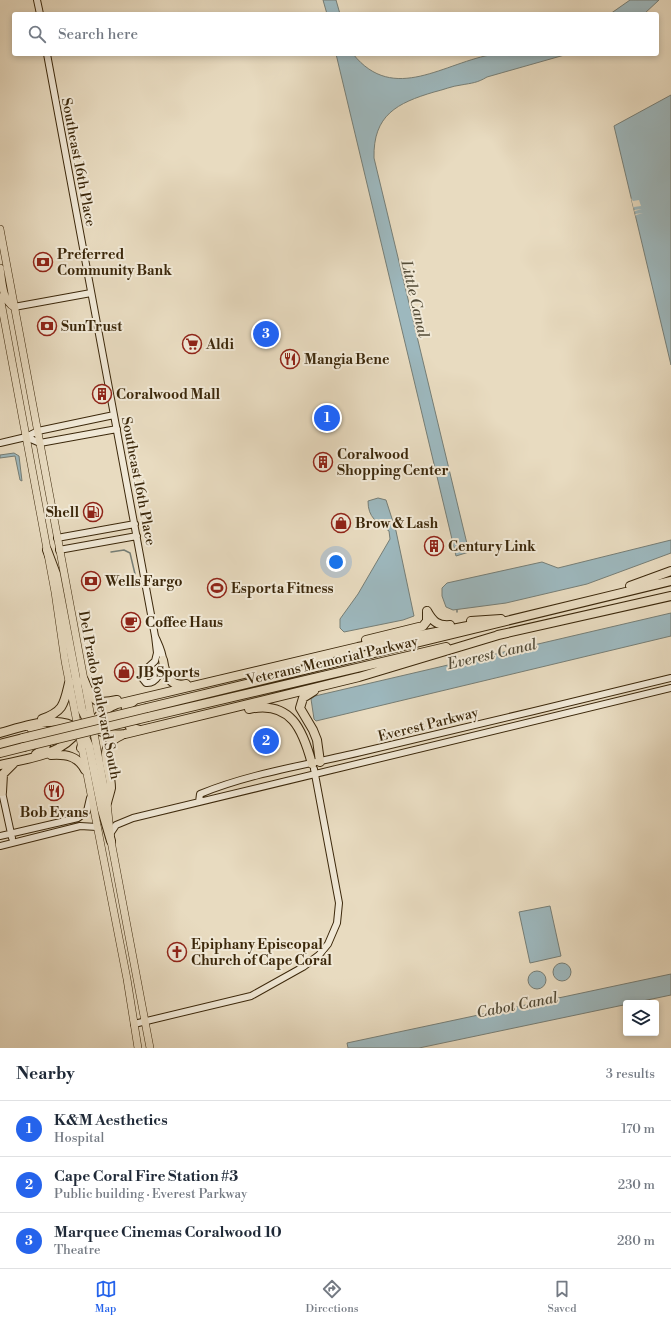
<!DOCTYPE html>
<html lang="en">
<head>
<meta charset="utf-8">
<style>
  :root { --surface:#fff; --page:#f2f2f3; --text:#1f2937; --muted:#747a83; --line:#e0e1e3; --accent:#2563eb }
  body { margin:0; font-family:"Libre Bodoni",serif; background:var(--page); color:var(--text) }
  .controls { position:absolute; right:12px; bottom:12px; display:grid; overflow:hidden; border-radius:4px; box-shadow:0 2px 6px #0003 }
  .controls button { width:36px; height:36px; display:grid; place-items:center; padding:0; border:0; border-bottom:1px solid var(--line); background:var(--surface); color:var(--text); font:20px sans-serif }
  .you { position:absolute; left:336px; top:562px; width:14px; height:14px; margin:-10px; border:3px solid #fff; border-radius:50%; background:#1a73e8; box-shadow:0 0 0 6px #1a73e833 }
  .badge { display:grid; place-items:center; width:26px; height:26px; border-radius:50%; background:var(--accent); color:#fff; font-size:13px; font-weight:700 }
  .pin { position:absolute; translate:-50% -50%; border:2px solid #fff; box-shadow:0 1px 4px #0006 }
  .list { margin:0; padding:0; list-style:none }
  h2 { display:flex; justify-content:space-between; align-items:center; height:52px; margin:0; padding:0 16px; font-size:17px }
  h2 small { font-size:13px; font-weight:400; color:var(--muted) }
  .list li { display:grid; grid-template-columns:26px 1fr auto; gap:12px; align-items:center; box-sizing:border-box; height:56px; padding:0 16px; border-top:1px solid var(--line) }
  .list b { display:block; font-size:15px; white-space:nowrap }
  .list p { margin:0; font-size:13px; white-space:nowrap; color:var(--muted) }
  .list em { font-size:13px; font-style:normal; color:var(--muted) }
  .icon { flex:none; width:22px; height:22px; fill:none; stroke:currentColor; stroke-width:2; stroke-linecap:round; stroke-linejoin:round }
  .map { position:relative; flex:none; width:671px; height:1048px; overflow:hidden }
  .search { position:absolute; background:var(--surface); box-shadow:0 2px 6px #0003; left:12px; right:12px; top:12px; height:44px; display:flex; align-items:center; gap:10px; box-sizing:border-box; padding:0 14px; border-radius:4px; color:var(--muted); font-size:15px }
  .sheet { height:220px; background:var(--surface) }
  nav { display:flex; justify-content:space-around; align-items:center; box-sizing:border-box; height:56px; border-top:1px solid var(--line); background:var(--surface); font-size:11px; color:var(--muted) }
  nav a { display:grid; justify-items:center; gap:2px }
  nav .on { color:var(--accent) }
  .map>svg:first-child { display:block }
  .water { fill:#9db8be; stroke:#767e76 }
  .pier { fill:#e8dbc0 }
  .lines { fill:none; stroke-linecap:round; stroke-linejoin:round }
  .stream { stroke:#767e76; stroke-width:1.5 }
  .secondary-casing { stroke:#3c280b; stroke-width:8 }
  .primary-casing { stroke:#3c280b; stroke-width:8 }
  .highway-casing { stroke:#3c280b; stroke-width:10 }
  .secondary { stroke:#f0e8d6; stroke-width:6 }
  .primary { stroke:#e8dbc0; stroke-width:7 }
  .highway { stroke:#e8dbc0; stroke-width:8 }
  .highway-bridge-casing { stroke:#3c280b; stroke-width:10; stroke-linecap:butt }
  .highway-bridge { stroke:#e8dbc0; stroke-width:8 }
  .labels { text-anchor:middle; stroke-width:4; stroke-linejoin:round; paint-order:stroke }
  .street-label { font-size:14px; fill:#3c280b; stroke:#f0e8d6 }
  .poi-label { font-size:14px; font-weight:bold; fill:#3c280b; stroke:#f0e8d6; text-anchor:start }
  .water-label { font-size:15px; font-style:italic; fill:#544c38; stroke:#f0e8d6 }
</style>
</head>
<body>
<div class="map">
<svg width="671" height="1048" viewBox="0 0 671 1048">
  <rect width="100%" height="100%" fill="#e8dbc0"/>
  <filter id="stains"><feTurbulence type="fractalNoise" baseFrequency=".005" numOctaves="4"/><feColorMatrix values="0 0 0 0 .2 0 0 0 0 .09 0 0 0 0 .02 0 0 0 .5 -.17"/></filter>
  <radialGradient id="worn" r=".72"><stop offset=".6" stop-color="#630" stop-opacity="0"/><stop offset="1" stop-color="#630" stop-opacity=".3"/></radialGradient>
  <path class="water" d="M 323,0 L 336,0 L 340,14 L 327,14 Z
    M 630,0 L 659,0 L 644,14 L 610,14 Z
    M 336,54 L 353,54 C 394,105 444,62 495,54 C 515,51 547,54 568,54 L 487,77 C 477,83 472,83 461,85 C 452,86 443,90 434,92 C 397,103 373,115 374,158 L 469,552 L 456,556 Z
    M 671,95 L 671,365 L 614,126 Z
    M 14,453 L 19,456 L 22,481 L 20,480 L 15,456 L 0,458 L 0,455 Z
    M 378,498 L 386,500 L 396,531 L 414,616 L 403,620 L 344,632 L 340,628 L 340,619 L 358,594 L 390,539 L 389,531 C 377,522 368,518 368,501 Z
    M 671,540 L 671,553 L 587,584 L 506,603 L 453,610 L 446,607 L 442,596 L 442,588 L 447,583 L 542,562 L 558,568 Z
    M 671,613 L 671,636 L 316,721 L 314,719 L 311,699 L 315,696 Z
    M 550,906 L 561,956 L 530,963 L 519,912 Z
    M553 972a9 9 0 1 1 18 0a9 9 0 1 1-18 0Z
    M528 980a9 9 0 1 1 18 0a9 9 0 1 1-18 0Z
    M 671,974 L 671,995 L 419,1048 L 348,1048 L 347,1043 Z"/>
  <path class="pier" d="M 631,198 L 633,201 L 639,200 L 641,206 L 634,207 L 634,210 L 642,209 L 635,211 L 635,214 L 643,213 L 636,215 L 636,217 Z"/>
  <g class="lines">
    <path class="stream" d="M 111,552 L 124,550 L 130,553 L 135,574
      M 457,610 L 457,612"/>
    <defs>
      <path id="secondary" d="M 37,0 L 40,14
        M 47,54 L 155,636 L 157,653 L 155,661 L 142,673 L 142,678 L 146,683 C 157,684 163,670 163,660 C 163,652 158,643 155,636
        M 14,307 L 91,293
        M 26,437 L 40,443 L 117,429
        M 0,443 L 26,437 L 38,431 L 114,415
        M 57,538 L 135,524
        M 59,550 L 137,536
        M 2,792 L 12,838
        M 199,802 L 200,794 C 251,773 307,765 361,752 C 464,728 568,703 671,678
        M 110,834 L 116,825 L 133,818 L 671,688
        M 0,836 L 78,818 L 87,811 L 90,798
        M 0,846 L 80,826 L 97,827
        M 134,1024 L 251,996 L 303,967 L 319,955 L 328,944 L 337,923 L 339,903 L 314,769"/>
      <path id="primary" d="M 0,229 L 107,803 L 111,841 L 150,1048
        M 0,268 C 2,280 2,301 14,307
        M 0,297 L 55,592 L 65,661 L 127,979 L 138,1048"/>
      <path id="highway" d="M 47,550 L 56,574 L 82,710 C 90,729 104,737 125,734 L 359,677 L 502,634
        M 630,586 L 671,571
        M 427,611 C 433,622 438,626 450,625
        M 471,621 L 501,619
        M 498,635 L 671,596
        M 366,640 L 423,626 L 427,621 L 427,611
        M 163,660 C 165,673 169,688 186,684
        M 84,680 C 92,701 95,705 117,700
        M 314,691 L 303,698 L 300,708 L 313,730 L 317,740 L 320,762
        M 134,701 L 126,707 L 125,719 L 130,727 L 140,730
        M 147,708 L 671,581
        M 249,709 C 291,700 303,730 312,764
        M 148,717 L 446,647
        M 42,719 C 64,711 64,704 69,683
        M 31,728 C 40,727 45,728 48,738 L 45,748 L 36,754
        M 0,733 C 29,725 75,707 89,746 L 102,810 L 111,841
        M 0,744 L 23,738
        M 81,748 C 87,729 98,711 117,704 L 358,647 L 478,624
        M 0,753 L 24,747
        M 51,755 C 66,754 78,756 85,770
        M 0,765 C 29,758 60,756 78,731
        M 2,792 L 3,774 L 14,763
        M 107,803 C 108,798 110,793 111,788 C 111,766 94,747 122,735"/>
    </defs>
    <use href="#secondary" class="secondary-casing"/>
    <use href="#primary" class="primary-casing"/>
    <use href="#highway" class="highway-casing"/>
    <use href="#secondary" class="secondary"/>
    <use href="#primary" class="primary"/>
    <use href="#highway" class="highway"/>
    <defs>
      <path id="highway-bridge" d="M 23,738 L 147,708
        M 24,747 L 148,717"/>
    </defs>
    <use href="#highway-bridge" class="highway-bridge-casing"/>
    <use href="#highway-bridge" class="highway-bridge"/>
  </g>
  <defs>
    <symbol id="bank-ring" viewBox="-11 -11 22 22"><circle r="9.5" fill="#f0e8d6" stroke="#8f2418" stroke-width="1.5"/><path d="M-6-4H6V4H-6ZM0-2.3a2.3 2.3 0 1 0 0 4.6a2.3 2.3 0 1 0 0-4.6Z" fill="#8f2418"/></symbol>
    <symbol id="supermarket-ring" viewBox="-11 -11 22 22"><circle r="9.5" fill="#f0e8d6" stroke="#8f2418" stroke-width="1.5"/><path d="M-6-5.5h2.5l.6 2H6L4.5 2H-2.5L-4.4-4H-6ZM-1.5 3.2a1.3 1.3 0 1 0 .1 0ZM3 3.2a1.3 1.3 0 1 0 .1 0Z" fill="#8f2418"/></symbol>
    <symbol id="restaurant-ring" viewBox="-11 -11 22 22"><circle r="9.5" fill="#f0e8d6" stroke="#8f2418" stroke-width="1.5"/><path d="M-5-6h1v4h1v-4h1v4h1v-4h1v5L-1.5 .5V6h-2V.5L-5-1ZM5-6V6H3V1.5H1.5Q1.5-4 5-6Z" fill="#8f2418"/></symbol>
    <symbol id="building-ring" viewBox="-11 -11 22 22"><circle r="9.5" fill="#f0e8d6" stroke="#8f2418" stroke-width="1.5"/><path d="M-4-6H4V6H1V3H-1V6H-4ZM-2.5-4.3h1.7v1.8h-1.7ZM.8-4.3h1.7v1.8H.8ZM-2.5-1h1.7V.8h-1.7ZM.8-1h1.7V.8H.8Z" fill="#8f2418"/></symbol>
    <symbol id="fuel-ring" viewBox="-11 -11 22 22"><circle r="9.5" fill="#f0e8d6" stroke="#8f2418" stroke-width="1.5"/><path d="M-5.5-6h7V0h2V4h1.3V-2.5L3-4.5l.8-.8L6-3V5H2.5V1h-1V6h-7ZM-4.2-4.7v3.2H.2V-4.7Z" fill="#8f2418"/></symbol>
    <symbol id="shop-ring" viewBox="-11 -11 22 22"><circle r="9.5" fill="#f0e8d6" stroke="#8f2418" stroke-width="1.5"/><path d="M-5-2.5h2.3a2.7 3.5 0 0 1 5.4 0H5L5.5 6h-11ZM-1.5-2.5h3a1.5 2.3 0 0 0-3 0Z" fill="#8f2418"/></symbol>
    <symbol id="stadium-ring" viewBox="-11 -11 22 22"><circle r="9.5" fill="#f0e8d6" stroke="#8f2418" stroke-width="1.5"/><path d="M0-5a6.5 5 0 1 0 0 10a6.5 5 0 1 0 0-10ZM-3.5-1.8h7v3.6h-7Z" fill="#8f2418"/></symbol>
    <symbol id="cafe-ring" viewBox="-11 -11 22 22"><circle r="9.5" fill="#f0e8d6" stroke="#8f2418" stroke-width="1.5"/><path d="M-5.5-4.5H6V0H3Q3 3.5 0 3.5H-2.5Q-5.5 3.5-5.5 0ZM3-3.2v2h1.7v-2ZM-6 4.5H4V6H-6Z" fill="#8f2418"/></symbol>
    <symbol id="church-ring" viewBox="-11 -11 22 22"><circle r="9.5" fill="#f0e8d6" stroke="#8f2418" stroke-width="1.5"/><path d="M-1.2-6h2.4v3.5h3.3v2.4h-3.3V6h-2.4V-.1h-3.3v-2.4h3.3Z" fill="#8f2418"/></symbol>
  </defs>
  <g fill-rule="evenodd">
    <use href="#bank-ring" x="32" y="251" width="22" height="22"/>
    <use href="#bank-ring" x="36" y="315" width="22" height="22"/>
    <use href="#supermarket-ring" x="181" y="333" width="22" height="22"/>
    <use href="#restaurant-ring" x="279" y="348" width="22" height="22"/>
    <use href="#building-ring" x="91" y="383" width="22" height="22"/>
    <use href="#building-ring" x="312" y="451" width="22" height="22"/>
    <use href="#fuel-ring" x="82" y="501" width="22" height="22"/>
    <use href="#shop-ring" x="330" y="512" width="22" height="22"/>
    <use href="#building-ring" x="423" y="535" width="22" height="22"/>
    <use href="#bank-ring" x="80" y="570" width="22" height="22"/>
    <use href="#stadium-ring" x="206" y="577" width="22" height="22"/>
    <use href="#cafe-ring" x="120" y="611" width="22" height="22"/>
    <use href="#shop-ring" x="113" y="661" width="22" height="22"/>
    <use href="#restaurant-ring" x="43" y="780" width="22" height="22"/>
    <use href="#church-ring" x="166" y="941" width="22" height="22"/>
  </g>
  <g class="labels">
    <g class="street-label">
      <text transform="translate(79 162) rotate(79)" y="5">Southeast 16th Place</text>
      <text transform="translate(139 481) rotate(79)" y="5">Southeast 16th Place</text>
      <text transform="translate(332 660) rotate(-13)" y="5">Veterans Memorial Parkway</text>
      <text transform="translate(100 695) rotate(79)" y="5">Del Prado Boulevard South</text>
      <text transform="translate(428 724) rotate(-14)" y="5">Everest Parkway</text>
    </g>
    <g class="poi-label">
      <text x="57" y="259">Preferred<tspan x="57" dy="16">Community Bank</tspan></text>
      <text x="61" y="331">SunTrust</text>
      <text x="206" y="349">Aldi</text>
      <text x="304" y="364">Mangia Bene</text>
      <text x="116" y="399">Coralwood Mall</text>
      <text x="337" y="459">Coralwood<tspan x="337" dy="16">Shopping Center</tspan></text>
      <text x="79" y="517" text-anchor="end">Shell</text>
      <text x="355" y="528">Brow &amp; Lash</text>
      <text x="448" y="551">Century Link</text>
      <text x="105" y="586">Wells Fargo</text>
      <text x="231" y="593">Esporta Fitness</text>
      <text x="145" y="627">Coffee Haus</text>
      <text x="138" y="677">JB Sports</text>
      <text x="54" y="817" text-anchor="middle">Bob Evans</text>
      <text x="191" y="949">Epiphany Episcopal<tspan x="191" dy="16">Church of Cape Coral</tspan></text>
    </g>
    <g class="water-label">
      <text transform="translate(415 299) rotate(77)" y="5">Little Canal</text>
      <text transform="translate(492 654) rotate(-13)" y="5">Everest Canal</text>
      <text transform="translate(517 1005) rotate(-11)" y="5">Cabot Canal</text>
    </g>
  </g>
  <rect width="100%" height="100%" filter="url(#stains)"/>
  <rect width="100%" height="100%" fill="url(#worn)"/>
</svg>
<div class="controls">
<button><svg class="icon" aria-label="layers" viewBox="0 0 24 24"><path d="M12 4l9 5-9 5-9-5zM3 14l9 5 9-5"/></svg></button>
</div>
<div class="you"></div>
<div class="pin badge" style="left:327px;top:418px">1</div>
<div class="pin badge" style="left:266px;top:741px">2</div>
<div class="pin badge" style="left:266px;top:334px">3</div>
<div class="search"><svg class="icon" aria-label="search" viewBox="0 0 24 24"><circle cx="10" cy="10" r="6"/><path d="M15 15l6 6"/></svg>Search here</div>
</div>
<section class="sheet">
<h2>Nearby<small>3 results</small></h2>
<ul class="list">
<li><span class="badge">1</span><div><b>K&amp;M Aesthetics</b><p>Hospital</p></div><em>170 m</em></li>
<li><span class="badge">2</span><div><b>Cape Coral Fire Station #3</b><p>Public building · Everest Parkway</p></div><em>230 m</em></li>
<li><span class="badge">3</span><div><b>Marquee Cinemas Coralwood 10</b><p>Theatre</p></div><em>280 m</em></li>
</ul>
</section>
<nav>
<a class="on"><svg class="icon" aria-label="map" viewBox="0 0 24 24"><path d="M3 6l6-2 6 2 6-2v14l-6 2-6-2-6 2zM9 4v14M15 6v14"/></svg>Map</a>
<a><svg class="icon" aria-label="directions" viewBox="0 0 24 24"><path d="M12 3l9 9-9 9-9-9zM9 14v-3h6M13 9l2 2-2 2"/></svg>Directions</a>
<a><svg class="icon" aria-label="saved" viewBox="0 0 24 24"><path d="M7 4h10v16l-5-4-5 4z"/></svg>Saved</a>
</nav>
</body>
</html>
